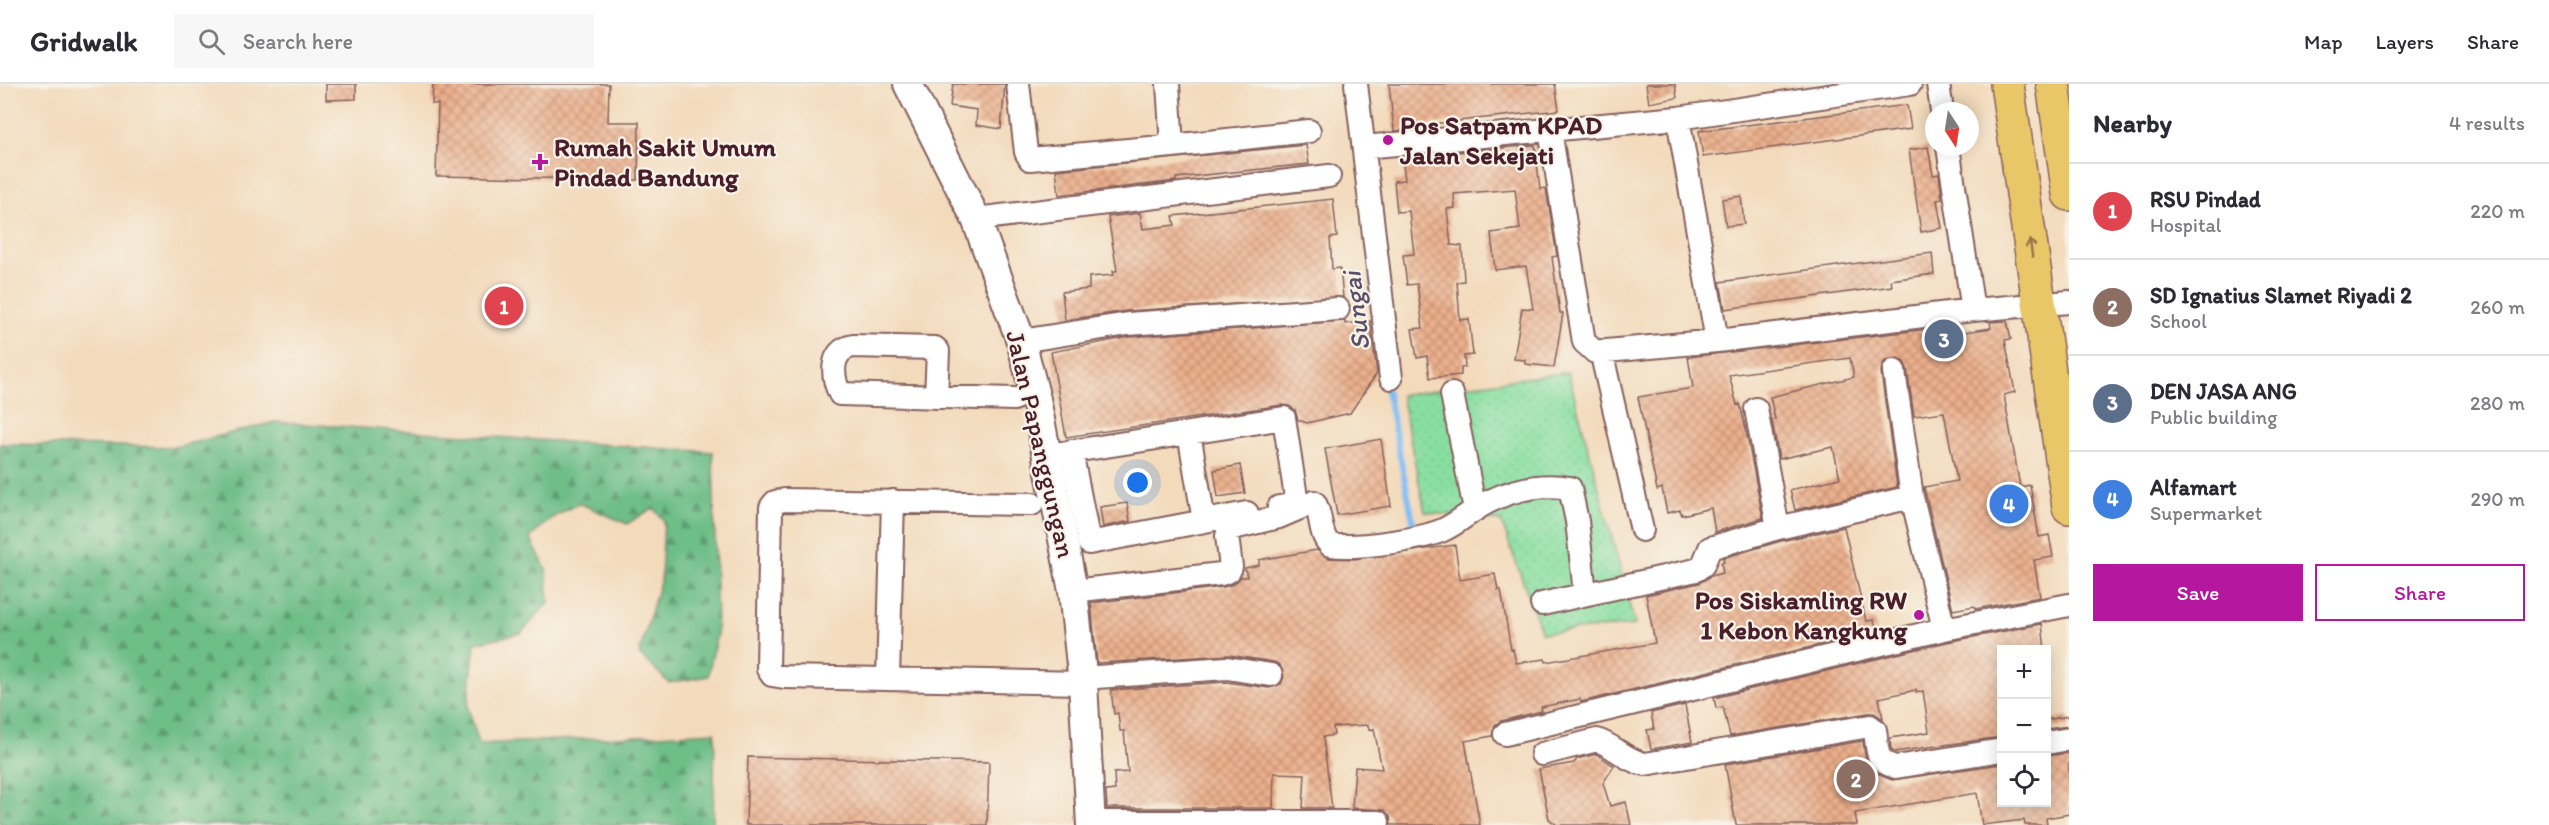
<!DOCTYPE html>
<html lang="en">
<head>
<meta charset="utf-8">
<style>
  :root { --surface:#fff; --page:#f7f7f7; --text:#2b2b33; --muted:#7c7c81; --line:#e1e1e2; --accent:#b5179e }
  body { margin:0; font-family:Itim,sans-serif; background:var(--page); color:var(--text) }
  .controls { position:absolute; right:18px; bottom:18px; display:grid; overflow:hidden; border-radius:0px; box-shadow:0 3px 15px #0003 }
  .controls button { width:54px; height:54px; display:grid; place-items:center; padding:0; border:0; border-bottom:2px solid var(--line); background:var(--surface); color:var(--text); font:30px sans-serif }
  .compass { position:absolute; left:1925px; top:18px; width:54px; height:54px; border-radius:50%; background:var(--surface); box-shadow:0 3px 15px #0003; rotate:168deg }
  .you { position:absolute; left:1138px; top:399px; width:21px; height:21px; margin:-15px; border:4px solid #fff; border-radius:50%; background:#1a73e8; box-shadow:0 0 0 9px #1a73e833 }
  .badge { display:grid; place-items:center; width:39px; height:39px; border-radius:50%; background:var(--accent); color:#fff; font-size:20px; font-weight:700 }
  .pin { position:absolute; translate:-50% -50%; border:3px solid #fff; box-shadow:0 2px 6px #0006 }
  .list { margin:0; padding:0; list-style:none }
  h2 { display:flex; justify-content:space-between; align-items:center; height:78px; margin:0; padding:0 24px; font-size:26px }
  h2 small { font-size:20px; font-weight:400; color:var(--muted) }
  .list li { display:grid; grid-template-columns:39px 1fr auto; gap:18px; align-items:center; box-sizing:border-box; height:96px; padding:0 24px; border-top:2px solid var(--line) }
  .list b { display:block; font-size:22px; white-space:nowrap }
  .list p { margin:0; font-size:20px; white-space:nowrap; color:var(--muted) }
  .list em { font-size:20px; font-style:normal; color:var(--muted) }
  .actions { display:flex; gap:12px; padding:18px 24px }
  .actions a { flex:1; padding:14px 0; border:2px solid var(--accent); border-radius:0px; text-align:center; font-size:21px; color:var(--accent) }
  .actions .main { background:var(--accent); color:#fff }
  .icon { flex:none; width:33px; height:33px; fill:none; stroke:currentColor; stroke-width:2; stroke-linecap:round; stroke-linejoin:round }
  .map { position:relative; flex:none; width:2069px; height:741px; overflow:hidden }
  header { display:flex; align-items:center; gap:36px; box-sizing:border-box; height:84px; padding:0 30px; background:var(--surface); border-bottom:2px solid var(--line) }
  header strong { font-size:28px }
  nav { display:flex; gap:33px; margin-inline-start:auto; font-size:21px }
  .search { width:420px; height:54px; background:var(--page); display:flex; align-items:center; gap:15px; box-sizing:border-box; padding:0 21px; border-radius:0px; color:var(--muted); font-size:22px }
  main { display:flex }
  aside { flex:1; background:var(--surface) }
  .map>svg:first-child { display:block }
  .grass { fill:url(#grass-dots); stroke:#6a7f66; stroke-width:1.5 }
  .forest { fill:url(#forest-firs); stroke:#5c6e5a; stroke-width:1.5 }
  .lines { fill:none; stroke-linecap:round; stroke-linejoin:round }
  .stream { stroke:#7fbef3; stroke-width:6 }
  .building { fill:url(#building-cross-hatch) }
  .minor-casing { stroke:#85605d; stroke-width:26 }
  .tertiary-casing { stroke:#85605d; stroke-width:32 }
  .primary-casing { stroke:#85605d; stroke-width:36 }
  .minor { stroke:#fff; stroke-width:22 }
  .tertiary { stroke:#fff; stroke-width:28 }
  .primary { stroke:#e9c769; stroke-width:33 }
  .oneway { stroke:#9a734a }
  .poi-dot { fill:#b5179e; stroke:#f7f3e8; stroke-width:2 }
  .labels { text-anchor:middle; stroke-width:4.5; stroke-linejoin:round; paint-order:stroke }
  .poi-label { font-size:26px; font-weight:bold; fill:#4a1f2b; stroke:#f7f3e8; text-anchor:start }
  .street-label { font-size:26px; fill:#4a1f2b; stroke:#f7f3e8 }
  .water-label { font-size:27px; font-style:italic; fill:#5a4f67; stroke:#f7f3e8 }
</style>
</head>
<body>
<header>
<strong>Gridwalk</strong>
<div class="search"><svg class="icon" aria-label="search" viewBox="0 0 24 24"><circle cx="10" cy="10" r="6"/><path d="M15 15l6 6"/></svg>Search here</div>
<nav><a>Map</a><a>Layers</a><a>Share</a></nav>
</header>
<main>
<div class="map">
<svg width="2069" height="741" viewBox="0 0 2069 741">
  <defs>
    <pattern id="grass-dots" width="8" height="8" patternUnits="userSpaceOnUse" patternTransform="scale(1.5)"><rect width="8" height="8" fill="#89dfa2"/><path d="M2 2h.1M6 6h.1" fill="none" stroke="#78bf8c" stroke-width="1.8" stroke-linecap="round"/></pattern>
    <pattern id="forest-firs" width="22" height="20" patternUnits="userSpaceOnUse" patternTransform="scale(1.5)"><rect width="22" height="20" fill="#6ebe88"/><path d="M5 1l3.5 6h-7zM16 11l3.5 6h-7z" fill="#5c9a6f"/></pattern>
    <pattern id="building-cross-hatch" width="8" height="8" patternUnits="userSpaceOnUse" patternTransform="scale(1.5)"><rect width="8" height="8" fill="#ecb08c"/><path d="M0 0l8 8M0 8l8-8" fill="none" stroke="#c18f73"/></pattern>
  </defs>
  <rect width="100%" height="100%" fill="#f7f3e8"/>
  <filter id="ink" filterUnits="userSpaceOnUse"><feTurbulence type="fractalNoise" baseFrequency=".0167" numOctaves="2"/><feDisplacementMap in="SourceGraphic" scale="12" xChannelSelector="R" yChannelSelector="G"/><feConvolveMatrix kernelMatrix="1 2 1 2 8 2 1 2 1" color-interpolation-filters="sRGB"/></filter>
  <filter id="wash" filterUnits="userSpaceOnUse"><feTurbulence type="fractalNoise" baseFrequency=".008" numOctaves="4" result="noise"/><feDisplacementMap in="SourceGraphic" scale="24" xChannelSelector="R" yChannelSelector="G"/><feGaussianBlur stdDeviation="1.35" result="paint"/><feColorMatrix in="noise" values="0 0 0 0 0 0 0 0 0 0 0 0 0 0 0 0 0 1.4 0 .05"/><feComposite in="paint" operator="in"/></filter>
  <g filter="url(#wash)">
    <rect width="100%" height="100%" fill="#f3dabb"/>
    <path class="grass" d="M 1568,288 L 1635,541 L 1542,549 L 1501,437 L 1425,428 L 1401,311 Z"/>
    <path class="forest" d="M 275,338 L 713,368 L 717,550 L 708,592 L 669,599 L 639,570 L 661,494 L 664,436 L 653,424 L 627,440 L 579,419 L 550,435 L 530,454 L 546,485 L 549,518 L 521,549 L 475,559 L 468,623 L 479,660 L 715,648 L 713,741 L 0,741 L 0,360 L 175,363 Z"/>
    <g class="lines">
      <path class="stream" d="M 1385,297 L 1415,447"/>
    </g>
    <g id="blocks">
      <path class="building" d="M 326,0 L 356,0 L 356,15 L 326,16 Z
        M 433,0 L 609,0 L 608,38 L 639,38 L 638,96 L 436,92 L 438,20 L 432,20 Z
        M 953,0 L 1005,0 L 1001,45 L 976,41 L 977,26 L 950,22 Z
        M 1389,0 L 1555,0 L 1559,26 L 1431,40 L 1431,43 L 1394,47 Z
        M 1646,0 L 1675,0 L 1677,14 L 1649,19 Z
        M 1907,21 L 1911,45 L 1703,73 L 1699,47 Z
        M 1306,61 L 1309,80 L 1176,94 L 1176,97 L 1059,111 L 1056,86 Z
        M 1535,61 L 1540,105 L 1546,104 L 1557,172 L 1552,173 L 1560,229 L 1563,229 L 1554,283 L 1525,280 L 1525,276 L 1514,275 L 1522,224 L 1533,225 L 1526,182 L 1495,186 L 1491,149 L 1520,145 L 1515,105 L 1454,110 L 1455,124 L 1447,125 L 1451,161 L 1462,162 L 1464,197 L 1457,198 L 1460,236 L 1469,235 L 1473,271 L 1464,272 L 1465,283 L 1461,284 L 1461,291 L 1430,294 L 1427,272 L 1417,274 L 1412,245 L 1423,244 L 1417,200 L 1407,201 L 1403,171 L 1414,170 L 1409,127 L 1397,128 L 1394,97 L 1405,96 L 1402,73 Z
        M 1928,63 L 1933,91 L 1939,90 L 1942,115 L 1937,116 L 1942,144 L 1921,148 L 1909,66 Z
        M 1741,112 L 1744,140 L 1726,142 L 1722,115 Z
        M 1333,115 L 1337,153 L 1330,154 L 1332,185 L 1340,184 L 1343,213 L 1127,227 L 1065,236 L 1062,208 L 1089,205 L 1089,193 L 1114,191 L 1113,187 L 1117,187 L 1108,133 L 1140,129 L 1143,145 L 1175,141 L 1173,132 Z
        M 1932,169 L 1934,190 L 1891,196 L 1892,202 L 1725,225 L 1720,198 Z
        M 1345,237 L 1345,240 L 1370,237 L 1377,289 L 1350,329 L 1307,339 L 1298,336 L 1295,326 L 1289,322 L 1282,321 L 1066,353 L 1051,268 L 1130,253 Z
        M 2007,237 L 2011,255 L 2005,256 L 2015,308 L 2004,311 L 2020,403 L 2030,401 L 2039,453 L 2049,451 L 2053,473 L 2034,476 L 2040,513 L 1975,525 L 1974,522 L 1953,526 L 1924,403 L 1957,397 L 1944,328 L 1914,332 L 1907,285 L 1904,278 L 1898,274 L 1886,276 L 1882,281 L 1881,288 L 1897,403 L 1795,426 L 1790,406 L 1840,394 L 1833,363 L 1779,375 L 1772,336 L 1775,335 L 1770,313 L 1854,293 L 1850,274 L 1729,291 L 1737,321 L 1740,320 L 1745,342 L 1763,434 L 1715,448 L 1711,424 L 1682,431 L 1680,426 L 1667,429 L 1662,404 L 1657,406 L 1638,313 L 1693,304 L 1688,273 L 1938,244 L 1939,252 L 1991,244 L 1990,238 Z
        M 1381,355 L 1391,422 L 1337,431 L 1325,365 Z
        M 1240,381 L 1245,409 L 1218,413 L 1214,386 Z
        M 1127,419 L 1130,437 L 1103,443 L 1100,423 Z
        M 1844,443 L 1866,537 L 1874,536 L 1877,547 L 1581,618 L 1580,615 L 1541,623 L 1542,627 L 1501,637 L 1495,641 L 1492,652 L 1465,657 L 1480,741 L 1391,741 L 1390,732 L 1384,726 L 1352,724 L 1355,683 L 1382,685 L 1374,645 L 1369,646 L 1368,641 L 1333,643 L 1334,651 L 1323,653 L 1332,724 L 1303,724 L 1305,690 L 1274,689 L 1273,724 L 1107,724 L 1106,707 L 1115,706 L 1114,689 L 1128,688 L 1124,647 L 1120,647 L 1118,629 L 1114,630 L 1111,606 L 1226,598 L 1269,604 L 1281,600 L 1284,593 L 1280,581 L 1274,578 L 1229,571 L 1097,579 L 1091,519 L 1223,503 L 1234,500 L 1241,493 L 1247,493 L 1245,484 L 1259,481 L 1259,476 L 1317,466 L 1328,474 L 1355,475 L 1455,461 L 1460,496 L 1495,490 L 1498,506 L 1501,506 L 1511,566 L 1513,565 L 1516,579 L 1545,575 L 1546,578 L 1655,559 L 1646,511 L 1699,499 L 1711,492 L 1723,489 L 1721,479 L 1724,478 L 1723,474 L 1781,457 Z
        M 2042,540 L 2045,566 L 2001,566 L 2001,653 L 1894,668 L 1891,665 L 1890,654 L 1929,648 L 1923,607 L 1916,609 L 1916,606 L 1879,614 L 1883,635 L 1874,629 L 1868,629 L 1730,652 L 1723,623 L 1716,624 L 1714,614 L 1947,558 Z
        M 1685,621 L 1692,658 L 1651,665 L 1647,646 L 1654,645 L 1651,629 Z
        M 2069,632 L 2069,642 L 2046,645 L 2046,636 Z
        M 1863,657 L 1865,673 L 1870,683 L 1882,692 L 1892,696 L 2001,680 L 2001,718 L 2046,718 L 2046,672 L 2069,669 L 2069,730 L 2046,734 L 2047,741 L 2025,741 L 2024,736 L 1982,741 L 1977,709 L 1855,729 L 1857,741 L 1736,741 L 1725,680 Z
        M 1596,670 L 1614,682 L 1603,699 L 1610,722 L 1626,718 L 1631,741 L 1557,741 L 1549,735 L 1539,685 L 1574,679 L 1577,675 Z
        M 748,673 L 989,678 L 987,741 L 746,741 Z"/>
    </g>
  </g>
  <g filter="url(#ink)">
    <use href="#blocks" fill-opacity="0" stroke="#85605d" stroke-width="1.5"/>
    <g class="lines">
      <defs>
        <path id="minor" d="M 1018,0 L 1026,68 L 1030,75 L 1172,62
          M 1168,0 L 1172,62 L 1309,47
          M 1356,0 L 1391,294
          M 1938,0 L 1942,27
          M 1678,34 L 1717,257
          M 1550,46 L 1584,258 L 1595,268 L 1717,257 L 1973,226 L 2069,218
          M 1364,63 L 1678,34 L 1910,0
          M 1948,63 L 1973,226
          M 976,135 L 1329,92
          M 1021,257 L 1128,240 L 1338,225
          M 1601,267 L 1642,446
          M 1894,287 L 1912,413 L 1944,545
          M 1452,310 L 1475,426
          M 936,313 L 938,267 L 935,264 L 853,262 C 829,266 832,293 840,310 L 1014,315
          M 1756,325 L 1778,444
          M 1189,349 L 1204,437
          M 1071,367 L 1089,459 L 1247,429
          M 1048,371 L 1284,334 L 1297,420 L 1279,423
          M 1032,420 L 785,416 L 775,418 L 771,423 L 768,585 L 772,591 L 784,593 L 1083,599
          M 1073,507 L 1221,490 L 1229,487 L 1231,483 L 1227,452 L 1229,445 L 1279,433 L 1314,418 C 1323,431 1318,449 1330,461 C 1356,465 1419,456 1443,446 C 1460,438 1473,425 1490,417 C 1515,405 1543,399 1570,404 L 1577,437 L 1585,509
          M 1542,520 L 1696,486 L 1703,481 L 1710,464 L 1778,444 L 1912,413
          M 888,594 L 893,417
          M 1082,594 L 1227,584 L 1271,591
          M 1505,650 L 1944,545 L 2069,521
          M 2046,659 L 2069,655
          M 1542,670 L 1597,656 C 1615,662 1626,677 1645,680 L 1870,642 L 1875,646 C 1878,665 1874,678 1896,683 L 2002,666
          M 1091,738 L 1378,738"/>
        <path id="tertiary" d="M 908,0 L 976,135 L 1021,257 L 1036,315 L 1073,507 L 1083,599 L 1091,741"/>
        <path id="primary" d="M 2007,0 L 2069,423
          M 2053,0 L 2069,110"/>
      </defs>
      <use href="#minor" class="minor-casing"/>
      <use href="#tertiary" class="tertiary-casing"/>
      <use href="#primary" class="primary-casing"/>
      <use href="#minor" class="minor"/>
      <use href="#tertiary" class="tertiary"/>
      <use href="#primary" class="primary"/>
    </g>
    <defs><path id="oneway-shaft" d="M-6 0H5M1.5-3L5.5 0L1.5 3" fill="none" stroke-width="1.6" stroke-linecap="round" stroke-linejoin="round" transform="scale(1.5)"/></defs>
    <use class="oneway" href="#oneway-shaft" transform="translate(2031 164) rotate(-98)"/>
  </g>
  <g class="poi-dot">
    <circle cx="1388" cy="56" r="6"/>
    <path d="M537 69h6v6h6v6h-6v6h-6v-6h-6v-6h6z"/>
    <circle cx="1919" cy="531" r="6"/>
  </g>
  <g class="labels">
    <g class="poi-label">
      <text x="1400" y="50">Pos Satpam KPAD<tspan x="1400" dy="30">Jalan Sekejati</tspan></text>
      <text x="554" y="72">Rumah Sakit Umum<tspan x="554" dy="30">Pindad Bandung</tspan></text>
      <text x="1907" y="525" text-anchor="end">Pos Siskamling RW<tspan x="1907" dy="30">1 Kebon Kangkung</tspan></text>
    </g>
    <g class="street-label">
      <text transform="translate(1041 360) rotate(77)" y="9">Jalan Papanggungan</text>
    </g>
    <g class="water-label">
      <text transform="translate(1356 227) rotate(-97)" y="9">Sungai</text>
    </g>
  </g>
</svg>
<div class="controls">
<button>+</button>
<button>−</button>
<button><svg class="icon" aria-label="locate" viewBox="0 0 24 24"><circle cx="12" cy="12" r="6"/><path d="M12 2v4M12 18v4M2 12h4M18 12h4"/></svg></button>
</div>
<svg class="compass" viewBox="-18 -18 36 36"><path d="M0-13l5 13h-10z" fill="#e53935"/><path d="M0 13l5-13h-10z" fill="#7c7c81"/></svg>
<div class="you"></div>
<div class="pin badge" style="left:504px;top:222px;background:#e0444e">1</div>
<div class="pin badge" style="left:1856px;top:695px;background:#8d6e63">2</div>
<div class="pin badge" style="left:1944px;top:255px;background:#5c6f8a">3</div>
<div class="pin badge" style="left:2009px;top:420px;background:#3f7fe0">4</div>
</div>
<aside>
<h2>Nearby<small>4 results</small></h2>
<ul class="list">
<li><span class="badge" style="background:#e0444e">1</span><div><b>RSU Pindad</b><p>Hospital</p></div><em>220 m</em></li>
<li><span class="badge" style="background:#8d6e63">2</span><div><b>SD Ignatius Slamet Riyadi 2</b><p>School</p></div><em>260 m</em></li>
<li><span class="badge" style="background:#5c6f8a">3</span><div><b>DEN JASA ANG</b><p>Public building</p></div><em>280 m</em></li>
<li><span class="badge" style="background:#3f7fe0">4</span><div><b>Alfamart</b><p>Supermarket</p></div><em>290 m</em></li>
</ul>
<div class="actions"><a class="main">Save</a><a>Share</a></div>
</aside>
</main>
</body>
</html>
